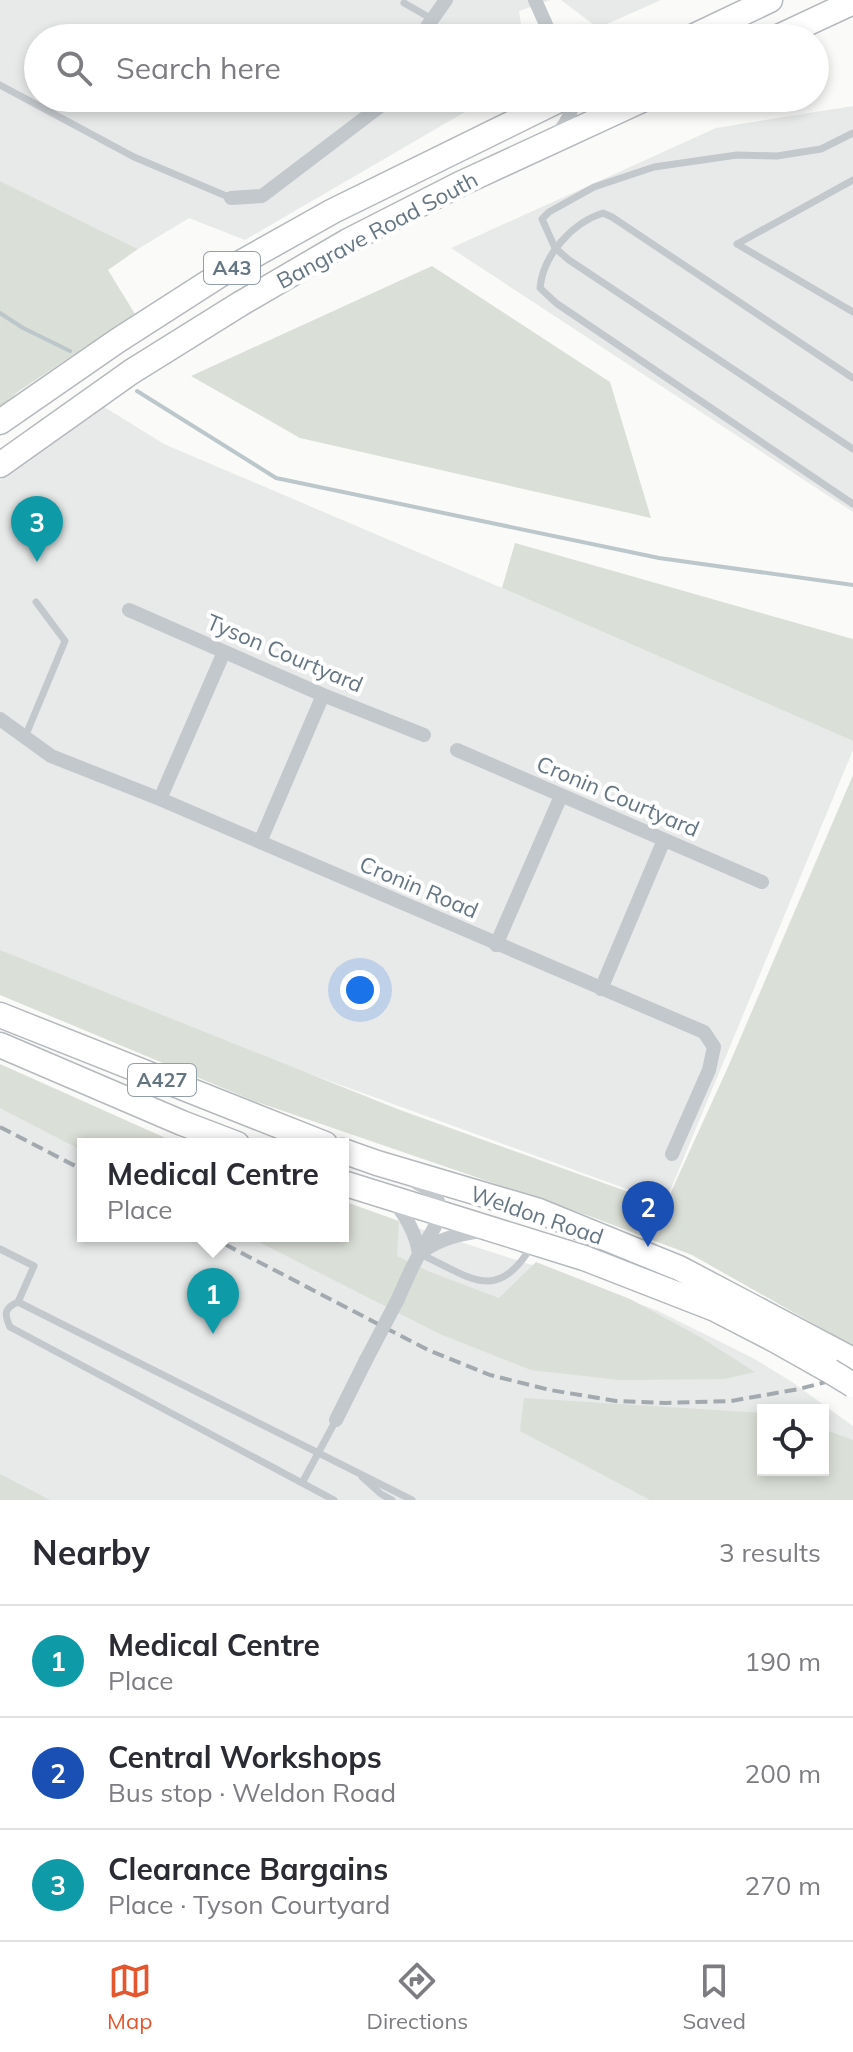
<!DOCTYPE html>
<html lang="en">
<head>
<meta charset="utf-8">
<style>
  :root { --surface:#fff; --page:#f2f2f3; --text:#2b2b33; --muted:#7c7c81; --line:#e1e1e2; --accent:#e4572e }
  body { margin:0; font-family:Mulish,sans-serif; background:var(--page); color:var(--text) }
  .controls { position:absolute; right:24px; bottom:24px; display:grid; overflow:hidden; border-radius:0px; box-shadow:0 4px 12px #0003 }
  .controls button { width:72px; height:72px; display:grid; place-items:center; padding:0; border:0; border-bottom:2px solid var(--line); background:var(--surface); color:var(--text); font:40px sans-serif }
  .you { position:absolute; left:360px; top:990px; width:28px; height:28px; margin:-20px; border:6px solid #fff; border-radius:50%; background:#1a73e8; box-shadow:0 0 0 12px #1a73e833 }
  .badge { display:grid; place-items:center; width:52px; height:52px; border-radius:50%; background:var(--accent); color:#fff; font-size:26px; font-weight:700 }
  .pin { position:absolute; translate:-50% -66px; filter:drop-shadow(0 2px 4px #0008) }
  .pin::after { content:''; position:absolute; top:42px; width:28px; height:24px; background:inherit; clip-path:polygon(0 0,100% 0,50% 100%) }
  .popup { position:absolute; left:77px; top:1138px; width:272px; height:104px; box-sizing:border-box; display:grid; place-content:center; border-radius:0px; background:var(--surface); filter:drop-shadow(0 2px 6px #0005); font-size:26px; white-space:nowrap; color:var(--muted) }
  .popup b { font-size:30px; color:var(--text) }
  .popup::after { content:''; position:absolute; left:50%; top:100%; margin-left:-16px; border:16px solid transparent; border-top-color:var(--surface) }
  .list { margin:0; padding:0; list-style:none }
  h2 { display:flex; justify-content:space-between; align-items:center; height:104px; margin:0; padding:0 32px; font-size:34px }
  h2 small { font-size:26px; font-weight:400; color:var(--muted) }
  .list li { display:grid; grid-template-columns:52px 1fr auto; gap:24px; align-items:center; box-sizing:border-box; height:112px; padding:0 32px; border-top:2px solid var(--line) }
  .list b { display:block; font-size:30px; white-space:nowrap }
  .list p { margin:0; font-size:26px; white-space:nowrap; color:var(--muted) }
  .list em { font-size:26px; font-style:normal; color:var(--muted) }
  .icon { flex:none; width:44px; height:44px; fill:none; stroke:currentColor; stroke-width:2; stroke-linecap:round; stroke-linejoin:round }
  .map { position:relative; flex:none; width:853px; height:1500px; overflow:hidden }
  .search { position:absolute; background:var(--surface); box-shadow:0 4px 12px #0003; left:24px; right:24px; top:24px; height:88px; display:flex; align-items:center; gap:20px; box-sizing:border-box; padding:0 28px; border-radius:44px; color:var(--muted); font-size:30px }
  .sheet { height:440px; background:var(--surface) }
  nav { display:flex; justify-content:space-around; align-items:center; box-sizing:border-box; height:112px; border-top:2px solid var(--line); background:var(--surface); font-size:22px; color:var(--muted) }
  nav a { display:grid; justify-items:center; gap:4px }
  nav .on { color:var(--accent) }
  .map>svg:first-child { display:block }
  .built { fill:#e8e9e9; fill-rule:evenodd }
  .green { fill:#dadfd7 }
  .lines { fill:none; stroke-linecap:round; stroke-linejoin:round }
  .stream { stroke:#bbc7cb; stroke-width:4 }
  .highway-casing { stroke:#b4b9bd; stroke-width:27 }
  .lane { stroke:#c3c8cc; stroke-width:7 }
  .street { stroke:#c3c8cc; stroke-width:14 }
  .highway { stroke:#fff; stroke-width:24 }
  .rail { stroke:#a2aab0; stroke-width:4; stroke-dasharray:12 6; stroke-linecap:butt }
  .highway-bridge-casing { stroke:#b4b9bd; stroke-width:27; stroke-linecap:butt }
  .street-bridge { stroke:#c3c8cc; stroke-width:14 }
  .highway-bridge { stroke:#fff; stroke-width:24 }
  .labels { text-anchor:middle; stroke-width:8; stroke-linejoin:round; paint-order:stroke }
  .shield { fill:#fff; stroke:#939fa8; stroke-width:2 }
  .shield-label { font-size:20px; font-weight:bold; fill:#657683 }
  .street-label { font-size:22px; fill:#657683; stroke:#fff }
</style>
</head>
<body>
<div class="map">
<svg width="853" height="1500" viewBox="0 0 853 1500">
  <rect width="100%" height="100%" fill="#fafaf8"/>
  <path class="built" d="M 0,0 L 551,0 L 519,11 L 523,38 L 38,38 L 38,98 L 489,98 L 245,240 L 189,218 L 138,249 L 0,181 Z
    M 561,0 L 661,0 L 598,28 Z
    M 853,106 L 853,512 L 451,248 L 716,128 Z
    M 101,405 L 164,444 L 502,588 L 853,741 L 853,750 L 665,1203 L 0,961 L 0,480 Z
    M 0,1069 L 83,1144 L 83,1236 L 343,1236 L 343,1204 L 535,1266 L 656,1310 L 753,1358 L 792,1382 L 853,1426 L 853,1500 L 0,1500 ZM 763,1410 L 823,1410 L 823,1470 L 763,1470 Z"/>
  <path class="green" d="M 0,181 L 138,249 L 108,270 L 135,314 L 19,391 L 0,407 Z
    M 432,266 L 610,382 L 651,518 L 300,438 L 191,376 Z
    M 515,543 L 853,639 L 853,741 L 502,588 Z
    M 853,775 L 853,1346 L 692,1255 L 592,1217 L 254,1101 L 0,995 L 0,950 L 400,1110 L 665,1205 L 728,1067 Z
    M 0,1064 L 179,1144 L 83,1144 L 83,1151 L 0,1108 Z
    M 343,1201 L 399,1221 L 397,1256 L 430,1272 L 499,1298 L 536,1262 L 630,1299 L 700,1337 L 755,1372 L 724,1379 L 620,1380 L 531,1370 L 440,1334 L 247,1236 L 343,1236 Z
    M 524,1398 L 763,1413 L 763,1470 L 823,1470 L 823,1429 L 853,1440 L 853,1500 L 650,1500 L 520,1431 Z
    M 0,1474 L 50,1500 L 0,1500 Z"/>
  <g class="lines">
    <path class="stream" d="M 0,313 L 23,328 L 70,351
      M 137,391 L 276,478 L 659,558 L 853,585"/>
    <defs>
      <path id="highway" d="M 690,38 L 770,0
        M 776,38 L 853,2
        M 0,422 L 117,341 L 226,271 L 333,211 L 563,98
        M 0,465 L 131,372 L 240,304 L 348,241 L 460,184 L 646,98
        M 0,1015 L 325,1144
        M 0,1045 L 182,1123 L 237,1144
        M 343,1151 L 377,1163 L 539,1211 L 679,1268 L 853,1360
        M 343,1183 L 584,1258 L 715,1309 L 775,1340 L 830,1371"/>
    </defs>
    <use href="#highway" class="highway-casing"/>
    <path class="lane" d="M 404,3 L 432,19
      M 0,85 L 134,157 L 231,198
      M 853,133 L 821,149 L 777,156 L 737,155 L 654,167 L 594,187 L 549,212 L 542,219 L 555,248 L 569,260 L 853,449
      M 737,244 L 853,312
      M 737,244 L 853,180
      M 853,378 L 612,217 L 603,213 C 572,223 543,255 540,288 L 556,303 L 853,504
      M 25,737 L 65,641 L 36,602
      M 0,1249 L 34,1266 L 18,1302
      M 420,1254 C 469,1276 496,1305 531,1247
      M 362,1477 L 381,1494 L 392,1500
      M 302,1483 L 336,1420
      M 334,1500 L 10,1327 C 4,1314 4,1308 18,1302 L 412,1500"/>
    <path class="street" d="M 535,0 L 552,38
      M 419,38 L 446,0
      M 584,98 C 593,104 607,101 617,98
      M 555,136 C 567,125 571,113 574,98
      M 231,198 L 262,196 L 391,98
      M 129,610 L 323,695 L 424,735
      M 0,719 L 51,756 L 160,799 L 704,1032 L 714,1047 L 709,1070 L 672,1154
      M 457,750 L 762,882
      M 160,799 L 224,652
      M 260,842 L 323,695
      M 496,945 L 561,796
      M 601,989 L 664,840
      M 394,1201 C 406,1217 416,1233 419,1254
      M 423,1251 C 441,1238 460,1234 482,1231
      M 398,1299 C 405,1283 412,1266 421,1251 C 436,1224 456,1202 417,1183
      M 336,1420 L 366,1360"/>
    <use href="#highway" class="highway"/>
    <path class="rail" d="M 0,1127 L 83,1170
      M 209,1236 L 428,1350 L 490,1375 L 550,1390 L 616,1401 L 665,1403 L 731,1401 L 799,1389 L 853,1375"/>
    <defs>
      <path id="highway-bridge" d="M 830,1371 L 853,1385"/>
    </defs>
    <use href="#highway-bridge" class="highway-bridge-casing"/>
    <path class="street-bridge" d="M 366,1360 L 398,1299"/>
    <use href="#highway-bridge" class="highway-bridge"/>
  </g>
  <g class="labels">
    <g class="shield">
      <rect x="204" y="252" width="56" height="32" rx="6"/>
      <rect x="128" y="1064" width="68" height="32" rx="6"/>
    </g>
    <g class="shield-label">
      <text x="232" y="275">A43</text>
      <text x="162" y="1087">A427</text>
    </g>
    <g class="street-label">
      <text transform="translate(377 230) rotate(-28)" y="8">Bangrave Road South</text>
      <text transform="translate(285 653) rotate(23)" y="8">Tyson Courtyard</text>
      <text transform="translate(618 796) rotate(23)" y="8">Cronin Courtyard</text>
      <text transform="translate(419 887) rotate(23)" y="8">Cronin Road</text>
      <text transform="translate(537 1215) rotate(19)" y="8">Weldon Road</text>
    </g>
  </g>
</svg>
<div class="controls">
<button><svg class="icon" aria-label="locate" viewBox="0 0 24 24"><circle cx="12" cy="12" r="6"/><path d="M12 2v4M12 18v4M2 12h4M18 12h4"/></svg></button>
</div>
<div class="you"></div>
<div class="pin badge" style="left:213px;top:1334px;background:#0f9aa8">1</div>
<div class="popup"><b>Medical Centre</b>Place</div>
<div class="pin badge" style="left:648px;top:1247px;background:#1a4fb4">2</div>
<div class="pin badge" style="left:37px;top:562px;background:#0f9aa8">3</div>
<div class="search"><svg class="icon" aria-label="search" viewBox="0 0 24 24"><circle cx="10" cy="10" r="6"/><path d="M15 15l6 6"/></svg>Search here</div>
</div>
<section class="sheet">
<h2>Nearby<small>3 results</small></h2>
<ul class="list">
<li><span class="badge" style="background:#0f9aa8">1</span><div><b>Medical Centre</b><p>Place</p></div><em>190 m</em></li>
<li><span class="badge" style="background:#1a4fb4">2</span><div><b>Central Workshops</b><p>Bus stop · Weldon Road</p></div><em>200 m</em></li>
<li><span class="badge" style="background:#0f9aa8">3</span><div><b>Clearance Bargains</b><p>Place · Tyson Courtyard</p></div><em>270 m</em></li>
</ul>
</section>
<nav>
<a class="on"><svg class="icon" aria-label="map" viewBox="0 0 24 24"><path d="M3 6l6-2 6 2 6-2v14l-6 2-6-2-6 2zM9 4v14M15 6v14"/></svg>Map</a>
<a><svg class="icon" aria-label="directions" viewBox="0 0 24 24"><path d="M12 3l9 9-9 9-9-9zM9 14v-3h6M13 9l2 2-2 2"/></svg>Directions</a>
<a><svg class="icon" aria-label="saved" viewBox="0 0 24 24"><path d="M7 4h10v16l-5-4-5 4z"/></svg>Saved</a>
</nav>
</body>
</html>
